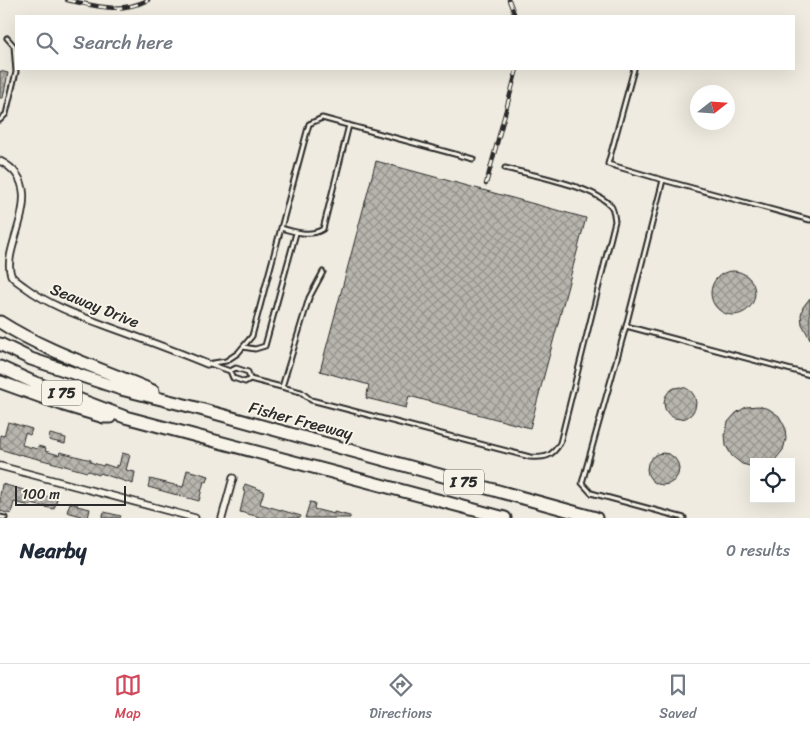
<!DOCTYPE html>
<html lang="en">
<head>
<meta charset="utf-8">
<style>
  :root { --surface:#fff; --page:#f6f6f7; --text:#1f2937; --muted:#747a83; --line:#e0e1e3; --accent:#d1495b }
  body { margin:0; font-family:Sriracha,sans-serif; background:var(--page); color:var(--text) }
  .controls { position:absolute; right:15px; bottom:15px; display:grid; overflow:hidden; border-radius:0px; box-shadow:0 5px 20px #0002 }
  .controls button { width:45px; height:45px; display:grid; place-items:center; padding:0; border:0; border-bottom:1px solid var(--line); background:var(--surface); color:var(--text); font:25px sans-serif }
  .compass { position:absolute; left:690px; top:85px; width:45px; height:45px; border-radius:50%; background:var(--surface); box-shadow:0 5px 20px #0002; rotate:73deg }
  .scale { position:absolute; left:15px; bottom:12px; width:111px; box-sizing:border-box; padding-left:5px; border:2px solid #2b2b2b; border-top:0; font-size:14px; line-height:18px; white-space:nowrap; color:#2b2b2b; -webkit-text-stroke:4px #f7f3e8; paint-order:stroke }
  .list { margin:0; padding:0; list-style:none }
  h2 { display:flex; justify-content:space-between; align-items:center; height:65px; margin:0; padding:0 20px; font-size:21px }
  h2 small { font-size:16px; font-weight:400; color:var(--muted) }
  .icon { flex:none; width:28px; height:28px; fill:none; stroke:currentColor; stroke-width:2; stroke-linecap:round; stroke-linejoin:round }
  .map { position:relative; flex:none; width:810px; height:518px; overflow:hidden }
  .search { position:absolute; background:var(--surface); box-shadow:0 5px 20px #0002; left:15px; right:15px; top:15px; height:55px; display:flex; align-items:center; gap:12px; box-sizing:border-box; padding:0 18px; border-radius:0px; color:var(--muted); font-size:19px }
  .sheet { height:145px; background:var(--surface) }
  nav { display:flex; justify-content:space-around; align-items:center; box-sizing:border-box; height:70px; border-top:1px solid var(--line); background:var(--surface); font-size:14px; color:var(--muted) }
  nav a { display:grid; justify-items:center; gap:2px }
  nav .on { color:var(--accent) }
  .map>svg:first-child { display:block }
  .building { fill:url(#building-cross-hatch); stroke:#2b2b2b }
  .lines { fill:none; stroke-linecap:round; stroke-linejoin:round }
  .lane-casing { stroke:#2b2b2b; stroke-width:7 }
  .street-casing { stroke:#2b2b2b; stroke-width:9 }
  .highway-casing { stroke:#2b2b2b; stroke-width:15 }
  .lane { stroke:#f7f3e8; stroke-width:3 }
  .street { stroke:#f7f3e8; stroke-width:5.5 }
  .highway { stroke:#f7f3e8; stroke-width:11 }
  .rail-casing { stroke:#2b2b2b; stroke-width:4.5 }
  .rail { stroke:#f7f3e8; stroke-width:2.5; stroke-dasharray:8; stroke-linecap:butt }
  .labels { text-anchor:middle; stroke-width:4; stroke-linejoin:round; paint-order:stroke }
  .shield { fill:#f7f3e8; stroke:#686764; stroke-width:1 }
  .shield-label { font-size:15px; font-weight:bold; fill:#2b2b2b }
  .street-label { font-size:16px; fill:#2b2b2b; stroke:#f7f3e8 }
</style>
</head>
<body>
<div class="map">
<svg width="810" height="518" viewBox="0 0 810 518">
  <defs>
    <pattern id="building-cross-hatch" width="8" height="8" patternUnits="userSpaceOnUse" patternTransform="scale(1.25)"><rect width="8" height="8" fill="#b8b5ae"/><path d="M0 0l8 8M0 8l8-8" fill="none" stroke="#96938e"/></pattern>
  </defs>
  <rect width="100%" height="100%" fill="#efebe0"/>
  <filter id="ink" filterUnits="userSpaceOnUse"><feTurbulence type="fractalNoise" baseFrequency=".02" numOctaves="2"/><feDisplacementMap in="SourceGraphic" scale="10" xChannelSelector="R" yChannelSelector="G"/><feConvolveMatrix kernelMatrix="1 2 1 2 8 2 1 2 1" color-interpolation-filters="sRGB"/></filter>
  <g filter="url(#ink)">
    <path class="building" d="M 0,71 L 8,73 L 3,98 L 0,98 Z
      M 376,161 L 586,218 L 530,428 L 409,396 L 406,408 L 366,398 L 369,385 L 320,371 Z
      M711 293a22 22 0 1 1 44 0a22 22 0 1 1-44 0Z
      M 810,298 L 810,339 L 802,324 L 801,315 L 803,307 Z
      M664 403a16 16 0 1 1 32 0a16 16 0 1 1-32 0Z
      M 758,406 L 769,409 L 779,416 L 785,427 L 786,439 L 783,450 L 775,460 L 772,462 L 754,462 L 754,467 L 742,464 L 732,456 L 726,446 L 725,434 L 728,422 L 736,413 L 746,407 Z
      M 8,422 L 32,429 L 30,435 L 25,433 L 22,445 L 37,449 L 38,446 L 46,448 L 45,451 L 59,455 L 60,452 L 91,460 L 90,462 L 103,466 L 104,464 L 116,468 L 116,465 L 119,466 L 122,453 L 130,455 L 126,470 L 135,472 L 133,484 L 100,473 L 99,475 L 88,471 L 87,472 L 54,463 L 19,454 L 19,455 L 0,449 L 0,435 L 4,436 Z
      M 50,434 L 66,438 L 65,444 L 49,440 Z
      M647 469a16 16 0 1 1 32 0a16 16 0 1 1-32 0Z
      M 187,470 L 209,476 L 207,482 L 204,481 L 199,501 L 148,487 L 150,479 L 183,487 Z
      M 2,484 L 57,499 L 54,509 L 31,504 L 31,506 L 14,502 L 11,514 L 0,511 L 0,495 Z
      M 245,484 L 264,491 L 260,504 L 301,516 L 300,518 L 264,518 L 240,512 L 245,491 L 243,490 Z
      M 310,502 L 315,503 L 314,509 L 334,514 L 334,512 L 350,516 L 350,518 L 305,518 Z
      M 70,503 L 78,505 L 77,506 L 90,509 L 88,518 L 80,518 L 81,516 L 67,512 Z
      M 104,512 L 121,516 L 120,518 L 102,518 Z"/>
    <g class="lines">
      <defs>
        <path id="lane" d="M 634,69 L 608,164 L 663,180 L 810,220
          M 0,120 L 6,114 L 16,72 L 14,46 L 7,38
          M 663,180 L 626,326 L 810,375
          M 281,228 C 294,232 311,237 323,229 L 349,125
          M 626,326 L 582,483 L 591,493 L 684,518
          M 243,347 L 255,349 L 265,346 L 296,233
          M 207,364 L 226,361 L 238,353 L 252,336 L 309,124 L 322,118 L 473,159
          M 210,364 L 230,371 L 236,368 L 248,372 L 250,379
          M 230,371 L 233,378 L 245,382 L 250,379 L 301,392 L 311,400 L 530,457 C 545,458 552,457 560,443 L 615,221 C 614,216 614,210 611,206 C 593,186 532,175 505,168
          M 282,387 L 309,298 L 323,272
          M 0,517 L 5,518"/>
        <path id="street" d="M 0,161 C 52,187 0,246 11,275 C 14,280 20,283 25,287 C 53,308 86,318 118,330 C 148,341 178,352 207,364
          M 0,466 L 195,518
          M 222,518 L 233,478"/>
        <path id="highway" d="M 0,322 C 47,352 102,369 153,391
          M 0,344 L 31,359 L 121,389 L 189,406 L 596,518
          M 0,367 L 33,382 L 125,417 L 505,518
          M 0,382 L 64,405 L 104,417 L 110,417"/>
      </defs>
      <use href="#lane" class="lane-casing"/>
      <use href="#street" class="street-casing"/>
      <use href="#highway" class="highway-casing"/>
      <use href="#lane" class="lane"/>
      <use href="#street" class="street"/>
      <use href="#highway" class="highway"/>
      <defs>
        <path id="rail" d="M 67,0 C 96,6 119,14 148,0
          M 509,0 L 515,16
          M 486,184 L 517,69"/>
      </defs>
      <use href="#rail" class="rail-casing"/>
      <use href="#rail" class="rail"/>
    </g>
  </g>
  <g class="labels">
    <g class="shield">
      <rect x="42" y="380.5" width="40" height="25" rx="4"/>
      <rect x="444" y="469.5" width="40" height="25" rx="4"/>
    </g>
    <g class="shield-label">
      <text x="62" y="398">I 75</text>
      <text x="464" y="487">I 75</text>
    </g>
    <g class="street-label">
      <text transform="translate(95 305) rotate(22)" y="6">Seaway Drive</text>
      <text transform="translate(301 420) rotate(15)" y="6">Fisher Freeway</text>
    </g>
  </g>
</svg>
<div class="controls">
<button><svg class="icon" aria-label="locate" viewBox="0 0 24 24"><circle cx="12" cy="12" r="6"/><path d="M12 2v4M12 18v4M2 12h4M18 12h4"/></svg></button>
</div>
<svg class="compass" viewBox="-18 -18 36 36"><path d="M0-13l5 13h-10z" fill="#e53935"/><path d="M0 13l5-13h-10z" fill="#747a83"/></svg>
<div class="scale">100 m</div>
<div class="search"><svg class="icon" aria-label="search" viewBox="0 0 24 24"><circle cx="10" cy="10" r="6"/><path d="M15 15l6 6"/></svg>Search here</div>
</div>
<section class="sheet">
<h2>Nearby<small>0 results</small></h2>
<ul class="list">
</ul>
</section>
<nav>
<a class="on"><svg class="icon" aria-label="map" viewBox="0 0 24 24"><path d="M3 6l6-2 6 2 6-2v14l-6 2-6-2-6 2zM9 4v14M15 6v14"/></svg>Map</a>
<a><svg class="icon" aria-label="directions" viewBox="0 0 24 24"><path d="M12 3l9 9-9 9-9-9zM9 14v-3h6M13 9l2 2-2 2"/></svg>Directions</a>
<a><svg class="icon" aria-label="saved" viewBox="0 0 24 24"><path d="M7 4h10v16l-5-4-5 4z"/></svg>Saved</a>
</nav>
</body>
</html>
